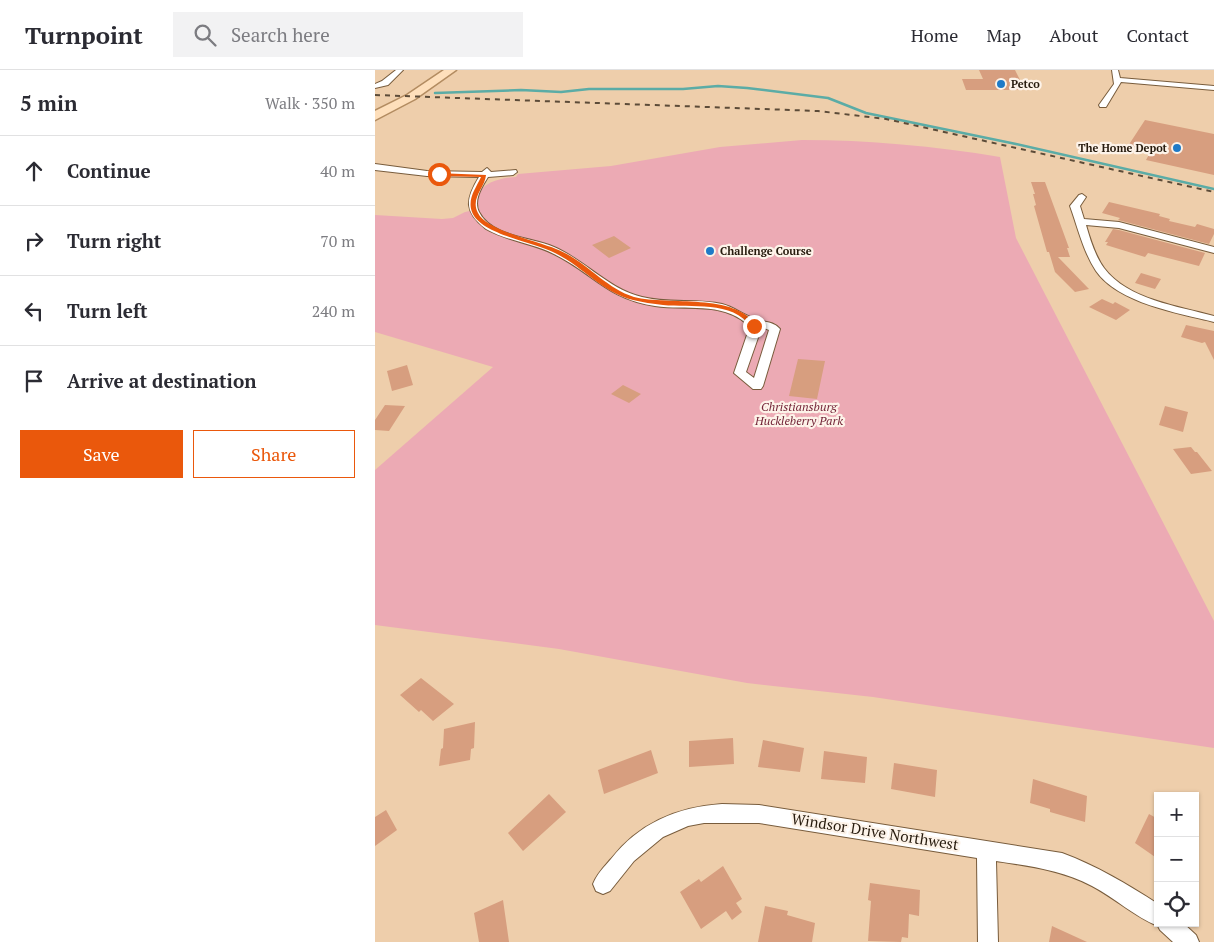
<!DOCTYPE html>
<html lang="en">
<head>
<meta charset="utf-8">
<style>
  :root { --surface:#fff; --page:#f2f2f3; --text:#2b2b33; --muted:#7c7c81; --line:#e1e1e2; --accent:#ea580c }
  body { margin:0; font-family:"PT Serif",serif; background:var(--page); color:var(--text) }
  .controls { position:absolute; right:15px; bottom:15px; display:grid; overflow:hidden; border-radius:0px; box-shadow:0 1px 4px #0004 }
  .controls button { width:45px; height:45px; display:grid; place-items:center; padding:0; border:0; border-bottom:1px solid var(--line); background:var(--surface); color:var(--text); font:25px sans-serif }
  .stop { position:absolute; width:15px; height:15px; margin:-11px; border:4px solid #ea580c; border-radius:50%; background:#fff }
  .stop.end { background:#ea580c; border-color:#fff; box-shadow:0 1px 5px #0008 }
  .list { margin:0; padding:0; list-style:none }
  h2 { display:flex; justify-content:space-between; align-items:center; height:65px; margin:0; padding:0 20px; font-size:21px }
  h2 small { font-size:16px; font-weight:400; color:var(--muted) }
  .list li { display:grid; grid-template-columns:32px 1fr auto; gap:15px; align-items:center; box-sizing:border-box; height:70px; padding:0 20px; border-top:1px solid var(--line) }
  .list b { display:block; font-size:19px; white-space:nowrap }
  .list em { font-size:16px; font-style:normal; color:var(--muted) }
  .actions { display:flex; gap:10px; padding:15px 20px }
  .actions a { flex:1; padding:11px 0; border:1px solid var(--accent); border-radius:0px; text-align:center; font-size:18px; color:var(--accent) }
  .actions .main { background:var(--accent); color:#fff }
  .icon { flex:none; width:28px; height:28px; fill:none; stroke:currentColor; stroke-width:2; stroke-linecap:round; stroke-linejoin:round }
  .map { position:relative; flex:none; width:839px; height:872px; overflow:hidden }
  header { display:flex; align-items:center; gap:30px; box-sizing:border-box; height:70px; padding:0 25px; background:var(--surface); border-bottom:1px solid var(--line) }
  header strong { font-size:24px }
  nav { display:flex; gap:28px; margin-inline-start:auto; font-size:18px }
  .search { width:350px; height:45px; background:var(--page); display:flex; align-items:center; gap:12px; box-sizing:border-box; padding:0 18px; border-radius:0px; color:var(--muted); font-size:19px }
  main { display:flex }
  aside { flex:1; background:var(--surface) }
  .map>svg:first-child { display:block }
  .green { fill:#ecaab4 }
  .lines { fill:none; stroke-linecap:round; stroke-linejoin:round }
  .stream { stroke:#5baca6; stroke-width:2.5 }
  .building { fill:#d79e7f }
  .minor-casing { stroke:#785c3c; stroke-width:2 }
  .primary-casing { stroke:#b38c61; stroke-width:3 }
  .minor { fill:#fff; fill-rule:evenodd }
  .primary { fill:#fedfbb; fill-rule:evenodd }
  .rail { stroke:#5c4b38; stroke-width:2; stroke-dasharray:5 5; stroke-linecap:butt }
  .route { fill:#ea580c }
  .poi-dot { fill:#1f7ac7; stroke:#fdf3e9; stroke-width:2 }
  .labels { text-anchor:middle; stroke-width:4.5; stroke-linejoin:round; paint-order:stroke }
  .far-poi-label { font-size:11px; font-weight:bold; fill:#271b0e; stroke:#fdf3e9; text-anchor:start }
  .park-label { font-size:12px; font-style:italic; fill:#742639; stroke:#fdf3e9 }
  .near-street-label { font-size:15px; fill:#271b0e; stroke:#fdf3e9 }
</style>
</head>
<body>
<header>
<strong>Turnpoint</strong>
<div class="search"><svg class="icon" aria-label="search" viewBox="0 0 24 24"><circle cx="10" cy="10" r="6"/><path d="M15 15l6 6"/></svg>Search here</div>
<nav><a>Home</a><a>Map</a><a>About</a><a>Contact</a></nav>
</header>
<main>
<aside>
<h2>5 min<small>Walk · 350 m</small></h2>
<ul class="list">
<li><svg class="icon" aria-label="ahead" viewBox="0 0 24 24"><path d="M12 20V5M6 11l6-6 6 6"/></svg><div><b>Continue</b></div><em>40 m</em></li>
<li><svg class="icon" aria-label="right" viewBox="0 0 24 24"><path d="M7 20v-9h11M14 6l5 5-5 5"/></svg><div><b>Turn right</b></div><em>70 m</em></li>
<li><svg class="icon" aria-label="left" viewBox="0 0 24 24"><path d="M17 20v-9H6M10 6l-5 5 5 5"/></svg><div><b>Turn left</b></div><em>240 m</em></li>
<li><svg class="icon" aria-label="arrive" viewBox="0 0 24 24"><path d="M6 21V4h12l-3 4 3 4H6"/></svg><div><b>Arrive at destination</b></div></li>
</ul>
<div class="actions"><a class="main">Save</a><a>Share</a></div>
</aside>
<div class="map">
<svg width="839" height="872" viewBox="0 0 839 872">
  <rect width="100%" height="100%" fill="#eeceab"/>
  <path class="green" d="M 427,70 C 494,70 559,76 625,87 L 641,168 L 839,551 L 839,678 L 498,627 L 372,613 L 184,579 L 0,555 L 0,400 L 118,297 L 0,262 L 0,145 L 67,149 L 78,148 L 90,142 L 104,139 C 97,114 123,108 141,107 L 143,104 L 236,96 L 345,77 Z"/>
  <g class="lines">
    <path class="stream" d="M 60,23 L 146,20 L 186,22 L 214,19 L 308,19 L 343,16 L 372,18 L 453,28 L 491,43 L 641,74 L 839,119"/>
  </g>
  <path class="building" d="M 604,0 L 640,0 L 650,20 L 591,20 L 587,9 L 608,9 Z
    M 770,50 L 839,64 L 839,105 L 771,90 L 776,81 L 753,76 Z
    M 656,112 L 670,112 L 694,178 L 692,178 L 695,187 L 683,187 L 714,219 L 700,222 L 680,202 L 674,182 L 672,182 L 659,136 L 661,135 L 658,124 L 660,124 Z
    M 734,132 L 785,144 L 784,146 L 795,149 L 794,151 L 820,157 L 822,154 L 839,159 L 839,164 L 834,174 L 743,150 L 745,148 L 727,143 Z
    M 738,159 L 744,160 L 830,183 L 824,196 L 773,183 L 770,187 L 731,175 L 733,172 L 730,172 Z
    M 239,166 L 256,178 L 234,188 L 217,175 Z
    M 766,203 L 786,209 L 780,219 L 760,213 Z
    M 727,229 L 738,234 L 740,232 L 755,240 L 741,250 L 714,237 Z
    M 811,255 L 839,261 L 839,290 L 830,272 L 827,273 L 806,267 Z
    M 423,289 L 450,291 L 442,329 L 414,326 Z
    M 32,295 L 38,315 L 17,321 L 12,301 Z
    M 248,315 L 266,324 L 254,333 L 236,324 Z
    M 10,335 L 30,336 L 14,361 L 0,360 L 0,350 Z
    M 790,336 L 813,342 L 808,362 L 784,355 Z
    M 816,377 L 820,382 L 822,382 L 837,401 L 816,404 L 798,379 Z
    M 46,608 L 79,634 L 58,651 L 46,640 L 44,642 L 25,625 Z
    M 100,652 L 99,678 L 96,679 L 95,690 L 64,696 L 66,679 L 68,678 L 69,659 Z
    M 358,668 L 359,694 L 314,697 L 314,671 Z
    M 388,670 L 429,678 L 425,702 L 383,697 Z
    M 276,680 L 283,703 L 229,724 L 223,700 Z
    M 449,681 L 492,687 L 490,713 L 446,709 Z
    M 519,693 L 562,700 L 560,727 L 516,719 Z
    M 658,709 L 712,726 L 710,752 L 675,742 L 675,739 L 655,733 Z
    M 174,724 L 191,742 L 148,781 L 133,763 Z
    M 11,740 L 22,760 L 0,776 L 0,747 Z
    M 774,744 L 783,749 L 783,789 L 760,773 Z
    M 348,796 L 367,829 L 361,833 L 367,842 L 357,850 L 351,841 L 326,859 L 305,822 L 324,809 L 326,812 Z
    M 495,813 L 545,820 L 544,846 L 534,844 L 533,868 L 527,867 L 526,872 L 493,871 L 496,831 L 493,830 Z
    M 128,830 L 134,872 L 104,872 L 99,843 Z
    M 390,836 L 413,841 L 412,845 L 440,853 L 437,872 L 383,872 Z
    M 677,856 L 712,872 L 674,872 Z"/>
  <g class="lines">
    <defs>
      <path id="minor" d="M 21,0 L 28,0 L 13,15 L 0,18 L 0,14 L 7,11 Z
        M 737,0 L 743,0 L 745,8 L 839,16 L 839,20 L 746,12 L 731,37 L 725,37 L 724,35 L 739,14 Z
        M 0,94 L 52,101 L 107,102 L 112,98 L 116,102 L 141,100 L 142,102 L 138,105 L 113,107 C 107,117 98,130 104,142 C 117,167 156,167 179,177 C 210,190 233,219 267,227 C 294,234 321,228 347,234 C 359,237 367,244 378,248 C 388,253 397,250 405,259 L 388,316 L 386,319 L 378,319 L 359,303 L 373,262 L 372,254 C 346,231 311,241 280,236 C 232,229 218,203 179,184 C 157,173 132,171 111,159 C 89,142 90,130 104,107 L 52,106 L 0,100 ZM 384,256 L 394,260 L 379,308 L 371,302 L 385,262 Z
        M 707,124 L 711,127 L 705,136 L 709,149 L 744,152 L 839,177 L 839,183 L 744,158 L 711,155 C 715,169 720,186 729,198 C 753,230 803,236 839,246 L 839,252 C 803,243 743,233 721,201 C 708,181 703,158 695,136 L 704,125 Z
        M 347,734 L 384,735 L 687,783 C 722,796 752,814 783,834 L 783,853 L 808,853 L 821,865 L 824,872 L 798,872 L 785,860 L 783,856 C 760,847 740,828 717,816 C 687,800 654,796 621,791 L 623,872 L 603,872 L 602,788 L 384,753 L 329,753 L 313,756 L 288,767 L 259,791 L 235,821 L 228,824 L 221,821 L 218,814 C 222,804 229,797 236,789 C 264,753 302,737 347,734 Z"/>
      <path id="primary" d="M 69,0 L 81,0 L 40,29 L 0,50 L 0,41 L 32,25 Z"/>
    </defs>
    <use href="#minor" class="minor-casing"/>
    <use href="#primary" class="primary-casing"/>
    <use href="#minor" class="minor"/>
    <use href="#primary" class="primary"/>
    <path class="rail" d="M 0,25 L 443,41 L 511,49 L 839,122"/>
  </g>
  <path class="route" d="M 62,103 L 111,105 C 110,118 95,128 103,143 C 111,160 164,172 181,179 C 210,190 230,218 259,227 C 295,236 359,222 382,256 L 376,257 C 358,230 315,238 288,235 C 278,234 267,232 258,230 C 228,223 207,196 180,183 C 160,172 106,165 97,142 C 92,129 101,118 106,107 L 64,106 Z"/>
  <g class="poi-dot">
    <circle cx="626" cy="14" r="5"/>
    <circle cx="802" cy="78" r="5"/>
    <circle cx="335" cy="181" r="5"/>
  </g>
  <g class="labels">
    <g class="far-poi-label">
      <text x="636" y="18">Petco</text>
      <text x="792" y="82" text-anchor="end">The Home Depot</text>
      <text x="345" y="185">Challenge Course</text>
    </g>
    <g class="park-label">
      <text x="424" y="341">Christiansburg<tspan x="424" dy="14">Huckleberry Park</tspan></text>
    </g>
    <g class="near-street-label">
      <text transform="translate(500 762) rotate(9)" y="5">Windsor Drive Northwest</text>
    </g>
  </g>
</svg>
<div class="controls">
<button>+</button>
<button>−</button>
<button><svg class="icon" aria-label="locate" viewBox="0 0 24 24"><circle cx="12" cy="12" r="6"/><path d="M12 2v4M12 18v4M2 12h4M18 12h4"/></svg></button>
</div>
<div class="stop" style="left:64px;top:104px"></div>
<div class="stop end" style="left:379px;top:256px"></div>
</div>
</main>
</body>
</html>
